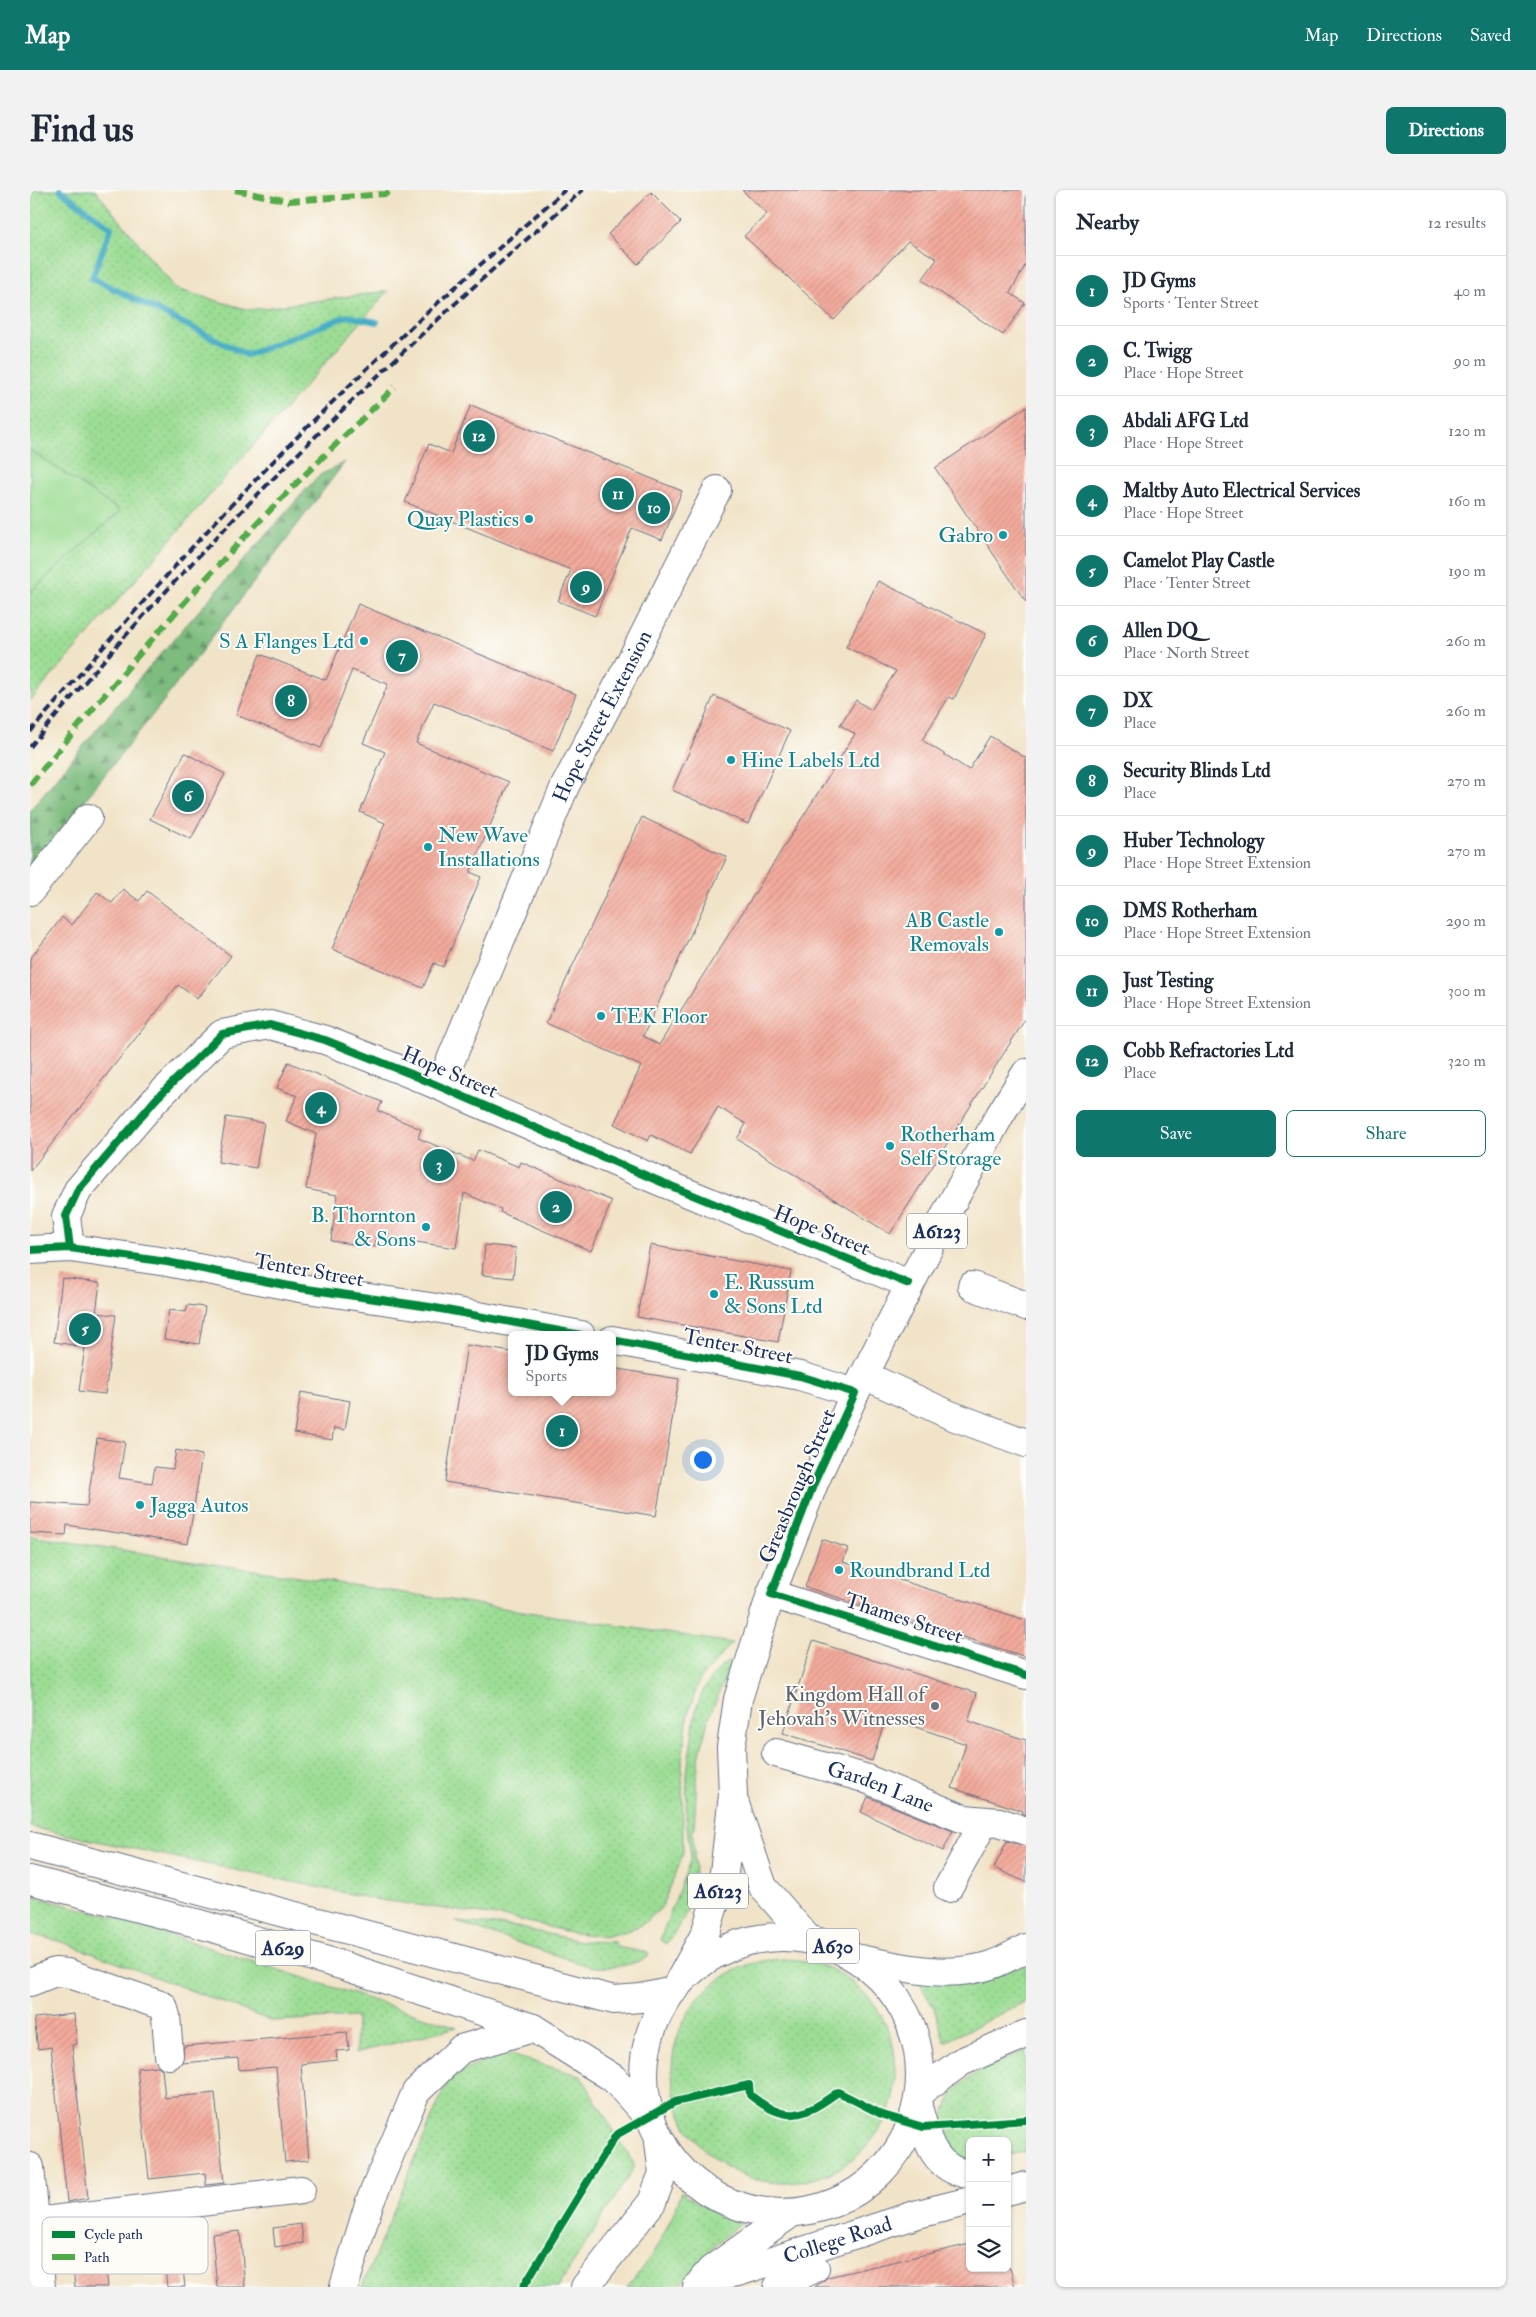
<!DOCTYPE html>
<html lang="en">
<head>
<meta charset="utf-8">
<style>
  :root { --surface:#fff; --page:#f2f2f3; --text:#1f2937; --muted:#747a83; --line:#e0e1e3; --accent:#0f766e }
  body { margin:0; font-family:"IM FELL Double Pica",serif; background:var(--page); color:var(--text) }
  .controls { position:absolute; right:15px; bottom:15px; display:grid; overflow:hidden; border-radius:8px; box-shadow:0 1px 4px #0004 }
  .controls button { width:45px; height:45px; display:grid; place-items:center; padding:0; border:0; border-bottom:1px solid var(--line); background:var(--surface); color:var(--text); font:25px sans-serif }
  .you { position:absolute; left:672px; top:1269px; width:18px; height:18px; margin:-12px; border:4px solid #fff; border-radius:50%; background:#1a73e8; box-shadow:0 0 0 8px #1a73e833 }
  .badge { display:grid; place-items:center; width:32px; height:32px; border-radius:50%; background:var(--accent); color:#fff; font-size:16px; font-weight:700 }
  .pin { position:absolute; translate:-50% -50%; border:2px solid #fff; box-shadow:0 1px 5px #0006 }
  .popup { position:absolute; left:478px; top:1141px; width:108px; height:65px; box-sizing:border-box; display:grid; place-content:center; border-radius:8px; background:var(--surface); filter:drop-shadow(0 1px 4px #0005); font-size:16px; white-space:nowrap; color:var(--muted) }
  .popup b { font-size:19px; color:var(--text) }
  .popup::after { content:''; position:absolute; left:50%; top:100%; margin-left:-10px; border:10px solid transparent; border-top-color:var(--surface) }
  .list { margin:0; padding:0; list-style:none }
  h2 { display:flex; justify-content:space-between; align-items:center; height:65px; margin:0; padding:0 20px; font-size:21px }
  h2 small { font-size:16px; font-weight:400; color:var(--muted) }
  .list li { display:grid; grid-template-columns:32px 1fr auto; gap:15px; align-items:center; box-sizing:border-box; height:70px; padding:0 20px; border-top:1px solid var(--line) }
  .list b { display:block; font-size:19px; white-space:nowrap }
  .list p { margin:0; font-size:16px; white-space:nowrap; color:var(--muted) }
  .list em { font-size:16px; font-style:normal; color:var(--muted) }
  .actions { display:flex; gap:10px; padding:15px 20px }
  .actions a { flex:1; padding:11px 0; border:1px solid var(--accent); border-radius:8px; text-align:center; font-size:18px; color:var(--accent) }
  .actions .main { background:var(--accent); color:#fff }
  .icon { flex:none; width:28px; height:28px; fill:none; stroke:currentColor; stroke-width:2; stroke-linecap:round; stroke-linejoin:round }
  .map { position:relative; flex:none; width:996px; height:2097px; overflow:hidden; border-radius:8px }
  header { display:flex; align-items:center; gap:30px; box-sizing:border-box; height:70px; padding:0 25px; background:var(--accent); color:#fff }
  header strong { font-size:24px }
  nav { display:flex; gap:28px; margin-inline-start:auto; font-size:18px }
  .intro { display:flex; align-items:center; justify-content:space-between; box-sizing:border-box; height:120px; padding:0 30px }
  h1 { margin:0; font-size:35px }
  .button { padding:12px 22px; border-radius:8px; background:var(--accent); color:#fff; font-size:18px; font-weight:700 }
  main { display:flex; gap:30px; padding:0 30px }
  aside { flex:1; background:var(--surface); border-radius:8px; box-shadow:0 1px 4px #0004 }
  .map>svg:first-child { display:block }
  .grass { fill:url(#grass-dots); stroke:#5c8679 }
  .forest { fill:url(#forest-firs); stroke:#4c766e }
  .garden { fill:#9cdd94; stroke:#5c8679 }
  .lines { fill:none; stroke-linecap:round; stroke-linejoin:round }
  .stream { stroke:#46adc6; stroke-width:6 }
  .building { fill:url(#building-hatch) }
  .minor-casing { stroke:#666e83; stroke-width:30 }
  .major-casing { stroke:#666e83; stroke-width:30 }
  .minor { stroke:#fff; stroke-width:28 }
  .major { stroke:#fff; stroke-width:28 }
  .rail { stroke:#1b2f5e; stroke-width:4; stroke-dasharray:8 4; stroke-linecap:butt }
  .quiet { stroke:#52ab49; stroke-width:6; stroke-dasharray:12 6; stroke-linecap:butt }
  .cycleway-casing { stroke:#fdfcf7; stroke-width:11 }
  .cycleway { stroke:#00873e; stroke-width:8 }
  .culture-dot { fill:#0f9aa8; stroke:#fdfcf7; stroke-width:2 }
  .worship-dot { fill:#6b7280; stroke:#fdfcf7; stroke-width:2 }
  .labels { text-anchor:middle; stroke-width:4; stroke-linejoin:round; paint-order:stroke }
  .shield { fill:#fdfcf7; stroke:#5f6c8c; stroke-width:1 }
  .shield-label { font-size:20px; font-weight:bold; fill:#1b2f5e }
  .culture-label { font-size:21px; fill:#0d838f; stroke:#fdfcf7; text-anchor:start }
  .street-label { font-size:21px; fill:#1b2f5e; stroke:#fdfcf7 }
  .worship-label { font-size:21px; fill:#5b616d; stroke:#fdfcf7; text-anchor:end }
  .key { fill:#fdfcf7; stroke:#b9bec9; stroke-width:1 }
  .key-label { font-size:14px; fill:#1b2f5e }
</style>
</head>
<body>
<header>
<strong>Map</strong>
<nav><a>Map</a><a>Directions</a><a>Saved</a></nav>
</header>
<div class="intro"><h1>Find us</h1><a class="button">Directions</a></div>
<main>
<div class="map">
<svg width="996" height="2097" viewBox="0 0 996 2097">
  <defs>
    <pattern id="grass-dots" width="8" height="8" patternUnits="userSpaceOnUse" patternTransform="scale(1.25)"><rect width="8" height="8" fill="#9cdd94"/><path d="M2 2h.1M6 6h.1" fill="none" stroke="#86be82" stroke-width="1.8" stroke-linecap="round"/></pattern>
    <pattern id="forest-firs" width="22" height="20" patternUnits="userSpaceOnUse" patternTransform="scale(1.25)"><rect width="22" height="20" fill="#7dbc7e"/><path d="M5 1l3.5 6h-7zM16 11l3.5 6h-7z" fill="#66996a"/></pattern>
    <pattern id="building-hatch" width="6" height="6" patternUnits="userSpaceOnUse" patternTransform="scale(1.25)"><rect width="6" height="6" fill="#f3ab9c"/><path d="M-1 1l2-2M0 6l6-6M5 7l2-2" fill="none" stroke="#d09389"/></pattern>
  </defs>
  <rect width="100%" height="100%" fill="#fdfcf7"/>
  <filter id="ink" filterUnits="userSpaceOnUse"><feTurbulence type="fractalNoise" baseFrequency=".02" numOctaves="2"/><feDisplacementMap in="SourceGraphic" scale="10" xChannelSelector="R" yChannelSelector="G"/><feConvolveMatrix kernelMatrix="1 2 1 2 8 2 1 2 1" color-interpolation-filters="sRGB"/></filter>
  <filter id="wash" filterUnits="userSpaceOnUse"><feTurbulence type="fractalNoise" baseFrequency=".0096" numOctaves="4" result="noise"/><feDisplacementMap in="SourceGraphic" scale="20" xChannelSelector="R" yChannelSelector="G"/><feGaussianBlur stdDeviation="1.12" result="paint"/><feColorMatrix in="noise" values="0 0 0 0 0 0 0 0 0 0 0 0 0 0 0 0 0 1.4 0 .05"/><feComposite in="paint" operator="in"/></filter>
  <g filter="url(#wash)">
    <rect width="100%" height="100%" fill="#f1e3c7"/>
    <path class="grass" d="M 0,0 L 65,0 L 146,99 L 219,120 L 358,101 L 0,511 L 0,402 L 90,321 L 0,260 Z
      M 0,1346 L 702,1453 L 670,1489 L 658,1523 L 652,1569 L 653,1663 L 648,1678 L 631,1718 L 613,1734 L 595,1742 L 572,1746 L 544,1743 L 481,1728 L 344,1709 L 0,1637 Z
      M 698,1471 L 701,1473 L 678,1530 L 668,1572 L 664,1637 L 662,1639 C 667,1689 669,1712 636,1754 L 630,1750 L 661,1668 L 656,1628 L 657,1583 L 666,1518 L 674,1499 L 688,1480 Z
      M 0,1706 L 77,1725 L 427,1837 L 326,1863 L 326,1827 L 242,1831 L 32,1752 L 0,1744 Z
      M 426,1732 L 481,1736 L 550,1751 L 585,1752 L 587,1757 L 618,1763 L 618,1767 C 599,1777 578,1779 558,1776 Z
      M 996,1766 L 996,1811 L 915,1852 L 904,1818 L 887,1789 Z
      M642 1881a112 112 0 1 1 224 0a112 112 0 1 1-224 0Z
      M 996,1860 L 996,1962 L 977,1965 L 977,1951 L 940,1951 L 940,1969 L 934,1969 L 916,1952 C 915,1944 912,1933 914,1925 C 922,1887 965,1874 996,1860 Z
      M 471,1862 L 551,1886 L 605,1976 L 528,2097 L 332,2097 L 418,1889 Z
      M 652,2001 C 670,2017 690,2024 712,2032 L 686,2054 L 648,2097 L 597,2097 C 625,2063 637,2043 652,2001 Z"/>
    <path class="forest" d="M 315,272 L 132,513 L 0,679 L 0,620 L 106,492 L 288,286 Z"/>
    <path class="garden" d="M 0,260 L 90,321 L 0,402 Z"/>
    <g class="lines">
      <path class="stream" d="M 30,0 L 81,38 L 62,88 L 217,165 L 317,126 L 347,132"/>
    </g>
    <g id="blocks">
      <path class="building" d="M 712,0 L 996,0 L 996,74 L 980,103 L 995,113 L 973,145 L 892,90 L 907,69 L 878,51 L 804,130 L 714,46 L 737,24 Z
        M 621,2 L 651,32 L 608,74 L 578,44 Z
        M 441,215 L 652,301 L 632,350 L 602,338 L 565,426 L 528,411 L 541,380 L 375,312 L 399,254 L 421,263 Z
        M 996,217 L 996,412 L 905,278 Z
        M 848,391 L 956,444 L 924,509 L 919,507 L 892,550 L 939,580 L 960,546 L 996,568 L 996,828 L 860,1044 L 707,949 L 716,934 L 688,917 L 660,964 L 621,945 L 618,951 L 584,934 L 611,876 L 516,833 L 612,627 L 697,667 L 613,846 L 629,855 L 825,544 L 810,535 L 826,510 L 841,520 L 866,481 L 816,457 Z
        M 328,414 L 546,504 L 523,561 L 404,512 L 386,553 L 479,592 L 440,682 L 451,687 L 413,777 L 404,773 L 393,798 L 302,759 L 355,633 L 330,622 L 355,562 L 333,553 L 358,494 L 322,480 L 291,558 L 206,525 L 230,464 L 296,490 Z
        M 684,506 L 760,541 L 718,634 L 642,600 Z
        M 155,563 L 195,584 L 161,649 L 120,629 Z
        M 93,699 L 109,711 L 117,701 L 201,766 L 167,809 L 148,795 L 0,981 L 0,769 L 32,727 L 42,735 L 67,702 L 82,713 Z
        M 258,872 L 352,912 L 348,921 L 391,939 L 388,948 L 443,971 L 448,960 L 489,977 L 491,972 L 582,1011 L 561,1061 L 470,1022 L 471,1019 L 434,1003 L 426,1058 L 346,1046 L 345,1057 L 301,1051 L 307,1005 L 276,999 L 286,944 L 256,931 L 267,906 L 247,898 Z
        M 196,927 L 234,933 L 226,978 L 188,972 Z
        M 455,1055 L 486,1058 L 483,1088 L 452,1085 Z
        M 620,1055 L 761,1081 L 748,1152 L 607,1127 Z
        M 32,1088 L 70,1093 L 66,1123 L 86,1125 L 75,1204 L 49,1201 L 55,1157 L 24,1152 Z
        M 158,1115 L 175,1117 L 169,1154 L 134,1149 L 139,1120 L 156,1122 Z
        M 437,1155 L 482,1162 L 482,1202 L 582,1202 L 582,1178 L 649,1189 L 626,1326 L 415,1292 Z
        M 271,1202 L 320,1211 L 315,1240 L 304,1238 L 302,1250 L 264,1243 Z
        M 67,1248 L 95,1252 L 89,1288 L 122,1293 L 125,1277 L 143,1279 L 146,1260 L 172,1265 L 158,1354 L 37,1335 L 36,1345 L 0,1343 L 0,1312 L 57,1316 Z
        M 792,1349 L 818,1358 L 813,1372 L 996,1430 L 996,1467 L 775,1397 Z
        M 783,1451 L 947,1503 L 938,1531 L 996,1550 L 996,1625 L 992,1623 L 993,1621 L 922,1598 L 936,1554 L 856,1527 L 842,1571 L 753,1543 Z
        M 838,1607 L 923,1641 L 913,1661 L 831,1622 Z
        M 977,1651 L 996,1656 L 996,1692 L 964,1678 Z
        M 44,1824 L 47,1854 L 42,1855 L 58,2008 L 37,2012 L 21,1857 L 8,1859 L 4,1828 Z
        M 317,1842 L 319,1860 L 306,1861 L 307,1870 L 271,1874 L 279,1970 L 255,1972 L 246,1877 L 209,1880 L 208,1868 L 152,1873 L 154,1856 Z
        M 128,1876 L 132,1879 L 135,1908 L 185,1903 L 194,1993 L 176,1995 L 175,1983 L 119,1989 L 107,1878 Z
        M 148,2032 L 155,2097 L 137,2097 L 132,2051 L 120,2052 L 118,2035 Z
        M 271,2034 L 273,2053 L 245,2057 L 243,2038 Z
        M 61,2041 L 64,2071 L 75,2070 L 78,2097 L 45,2097 L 40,2044 Z
        M 210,2041 L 215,2097 L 187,2097 L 182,2044 Z
        M 940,2054 L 940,2078 L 980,2078 L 985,2097 L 785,2097 L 798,2087 Z"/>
    </g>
  </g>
  <g filter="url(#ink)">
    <use href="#blocks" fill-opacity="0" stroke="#666e83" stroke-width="1"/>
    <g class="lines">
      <defs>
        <g id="minor">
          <path d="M 0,701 L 58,628"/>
          <path id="s1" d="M 410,896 L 535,596 L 602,469 L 687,300"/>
          <path d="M 40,1058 L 36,1026 L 48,1000 L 126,909 L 192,844 L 240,835 L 295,850 L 381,884 L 624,989 L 879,1094"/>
          <path d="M 0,1060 L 40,1058 L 137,1072 L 270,1098 L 400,1117 L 551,1145"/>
          <path d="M 942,1096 L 996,1116"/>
          <path d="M 582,1150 L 770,1186 L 825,1203"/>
          <path d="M 834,1185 L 920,1225 L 996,1253"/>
          <path d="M 741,1404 L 996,1485"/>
          <path id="s2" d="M 746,1563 L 834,1588 L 934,1629 L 969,1632 L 996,1641"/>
          <path d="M 918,1698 L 954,1632"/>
          <path d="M 0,1792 L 25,1782 L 37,1783 L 133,1816 L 136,1826 L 139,1865"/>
          <path d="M 888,1916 C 896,1947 903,1981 940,1984"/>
          <path d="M 0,1977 L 11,2097"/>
          <path d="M 977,2001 L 996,1996"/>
          <path d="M 5,2032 L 271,2000"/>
          <path id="s3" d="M 674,2088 L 708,2082 L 888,2024 L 940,2011"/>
          <path d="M 314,2097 L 339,2014 L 386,1902 L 431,1859 L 503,1838"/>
          <path d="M 748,2097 L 785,2078"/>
        </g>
        <path id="major" d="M 705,1614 L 733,1697 L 778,1749
          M 0,1656 L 584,1810 L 611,1808 L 639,1802
          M 0,1690 L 166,1733 L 311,1775 L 503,1838 L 583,1888 L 620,1929
          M614 1885a138 138 0 1 1 276 0a138 138 0 1 1-276 0Z
          M 830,1769 C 873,1778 918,1789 961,1775 C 973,1771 985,1764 996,1758
          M 650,1790 L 675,1744 L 694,1683 L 703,1605 L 701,1557 L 708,1509 L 741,1404 L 784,1293 L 825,1203 L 917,1022 L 970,925 L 996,883
          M 890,1902 L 931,1872 L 996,1844
          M 555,2097 L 622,2012 L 633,1983 L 629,1952
          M 667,2097 L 681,2080 L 760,2024"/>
      </defs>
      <use href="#minor" class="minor-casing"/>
      <use href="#major" class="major-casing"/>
      <use href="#minor" class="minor"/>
      <use href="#major" class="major"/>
      <path class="rail" d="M 0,542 C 77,453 153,364 235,280 C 330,181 432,90 535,0
        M 0,557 C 168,354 354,172 553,0"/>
      <path class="quiet" d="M 205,0 L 259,11 L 356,4 L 361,0
        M 0,595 C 80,497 161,401 249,311 C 287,272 326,235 365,197"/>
      <defs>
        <path id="cycleway" d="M 40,1058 L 36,1026 L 48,1000 L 126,909 L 192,844 L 240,835 L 295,850 L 381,884 L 624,989 L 879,1094
          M 0,1060 L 40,1058 L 137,1072 L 270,1098 L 400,1117 L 551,1145
          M 582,1150 L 770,1186 L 825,1203 L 784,1293 L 741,1404 L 996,1485
          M 493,2097 L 586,1945 L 645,1912 L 719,1895 L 720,1905 C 757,1934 772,1928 808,1902 L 853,1925 L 893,1937 L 996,1930"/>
      </defs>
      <use href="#cycleway" class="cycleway-casing"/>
      <use href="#cycleway" class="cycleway"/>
    </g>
  </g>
  <g class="culture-dot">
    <circle cx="499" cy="329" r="5"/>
    <circle cx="973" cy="345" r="5"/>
    <circle cx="334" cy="451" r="5"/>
    <circle cx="701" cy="570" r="5"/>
    <circle cx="398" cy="657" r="5"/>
    <circle cx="969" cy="742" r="5"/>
    <circle cx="571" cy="826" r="5"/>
    <circle cx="860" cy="956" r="5"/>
    <circle cx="396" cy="1037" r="5"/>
    <circle cx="684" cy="1104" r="5"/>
    <circle cx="110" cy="1315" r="5"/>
    <circle cx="809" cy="1380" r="5"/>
  </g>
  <circle class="worship-dot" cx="905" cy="1516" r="5"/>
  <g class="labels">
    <g class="shield">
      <rect x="877" y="1023.5" width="60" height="35" rx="4"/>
      <rect x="658" y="1683.5" width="60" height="35" rx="4"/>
      <rect x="777" y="1738.5" width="52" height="35" rx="4"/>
      <rect x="225.5" y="1740.5" width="55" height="35" rx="4"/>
    </g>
    <g class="shield-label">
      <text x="907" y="1048">A6123</text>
      <text x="688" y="1708">A6123</text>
      <text x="803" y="1763">A630</text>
      <text x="253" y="1765">A629</text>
    </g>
    <g class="culture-label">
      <text x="489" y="336" text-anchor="end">Quay Plastics</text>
      <text x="963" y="352" text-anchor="end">Gabro</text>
      <text x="324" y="458" text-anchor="end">S A Flanges Ltd</text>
      <text x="711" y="577">Hine Labels Ltd</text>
      <text x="408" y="652">New Wave<tspan x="408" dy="24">Installations</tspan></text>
      <text x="959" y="737" text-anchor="end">AB Castle<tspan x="959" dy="24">Removals</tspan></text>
      <text x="581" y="833">TEK Floor</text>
      <text x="870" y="951">Rotherham<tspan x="870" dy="24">Self Storage</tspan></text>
      <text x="386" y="1032" text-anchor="end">B. Thornton<tspan x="386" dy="24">&amp; Sons</tspan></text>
      <text x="694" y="1099">E. Russum<tspan x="694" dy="24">&amp; Sons Ltd</tspan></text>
      <text x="120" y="1322">Jagga Autos</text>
      <text x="819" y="1387">Roundbrand Ltd</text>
    </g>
    <g class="street-label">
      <text dy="7" stroke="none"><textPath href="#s1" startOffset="404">Hope Street Extension</textPath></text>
      <text transform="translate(420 882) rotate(23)" y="7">Hope Street</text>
      <text transform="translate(792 1040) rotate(22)" y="7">Hope Street</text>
      <text transform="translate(279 1080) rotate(10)" y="7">Tenter Street</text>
      <text transform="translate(708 1156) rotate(11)" y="7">Tenter Street</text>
      <text transform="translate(767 1296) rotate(-67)" y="7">Greasbrough Street</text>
      <text transform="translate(874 1428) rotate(18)" y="7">Thames Street</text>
      <text dy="7" stroke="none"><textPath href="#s2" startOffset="110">Garden Lane</textPath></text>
      <text dy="7" stroke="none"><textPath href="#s3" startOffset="139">College Road</textPath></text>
    </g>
    <g class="worship-label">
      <text x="895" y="1511">Kingdom Hall of<tspan x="895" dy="24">Jehovah's Witnesses</tspan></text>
    </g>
  </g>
  <rect x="12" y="2027" width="166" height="57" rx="8" class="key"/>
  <rect x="22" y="2041" width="23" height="7" fill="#00873e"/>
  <rect x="22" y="2064" width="23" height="6" fill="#52ab49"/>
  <g class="key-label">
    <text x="54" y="2049">Cycle path</text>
    <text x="54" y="2072">Path</text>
  </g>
</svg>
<div class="controls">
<button>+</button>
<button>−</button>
<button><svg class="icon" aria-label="layers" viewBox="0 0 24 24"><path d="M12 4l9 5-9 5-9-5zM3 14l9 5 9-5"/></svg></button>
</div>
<div class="you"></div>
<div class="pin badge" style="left:532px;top:1241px">1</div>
<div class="popup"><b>JD Gyms</b>Sports</div>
<div class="pin badge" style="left:526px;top:1017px">2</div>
<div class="pin badge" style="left:409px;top:975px">3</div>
<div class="pin badge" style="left:291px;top:918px">4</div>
<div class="pin badge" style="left:55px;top:1139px">5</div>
<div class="pin badge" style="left:158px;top:606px">6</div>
<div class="pin badge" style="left:372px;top:466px">7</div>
<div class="pin badge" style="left:261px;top:511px">8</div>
<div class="pin badge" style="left:556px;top:397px">9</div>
<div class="pin badge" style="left:624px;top:318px">10</div>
<div class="pin badge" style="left:588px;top:304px">11</div>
<div class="pin badge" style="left:449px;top:246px">12</div>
</div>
<aside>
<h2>Nearby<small>12 results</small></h2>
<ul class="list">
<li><span class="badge">1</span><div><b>JD Gyms</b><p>Sports · Tenter Street</p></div><em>40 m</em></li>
<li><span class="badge">2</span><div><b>C. Twigg</b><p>Place · Hope Street</p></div><em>90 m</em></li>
<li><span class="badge">3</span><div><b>Abdali AFG Ltd</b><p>Place · Hope Street</p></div><em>120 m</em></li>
<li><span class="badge">4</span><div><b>Maltby Auto Electrical Services</b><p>Place · Hope Street</p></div><em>160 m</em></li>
<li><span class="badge">5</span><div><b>Camelot Play Castle</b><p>Place · Tenter Street</p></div><em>190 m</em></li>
<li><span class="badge">6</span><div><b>Allen DQ</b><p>Place · North Street</p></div><em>260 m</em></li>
<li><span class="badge">7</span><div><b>DX</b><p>Place</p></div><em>260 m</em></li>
<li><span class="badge">8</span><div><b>Security Blinds Ltd</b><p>Place</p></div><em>270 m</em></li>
<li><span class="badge">9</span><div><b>Huber Technology</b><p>Place · Hope Street Extension</p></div><em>270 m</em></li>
<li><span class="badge">10</span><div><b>DMS Rotherham</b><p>Place · Hope Street Extension</p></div><em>290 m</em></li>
<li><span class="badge">11</span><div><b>Just Testing</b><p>Place · Hope Street Extension</p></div><em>300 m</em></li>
<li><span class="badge">12</span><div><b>Cobb Refractories Ltd</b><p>Place</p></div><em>320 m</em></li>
</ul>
<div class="actions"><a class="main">Save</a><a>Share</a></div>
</aside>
</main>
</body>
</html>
